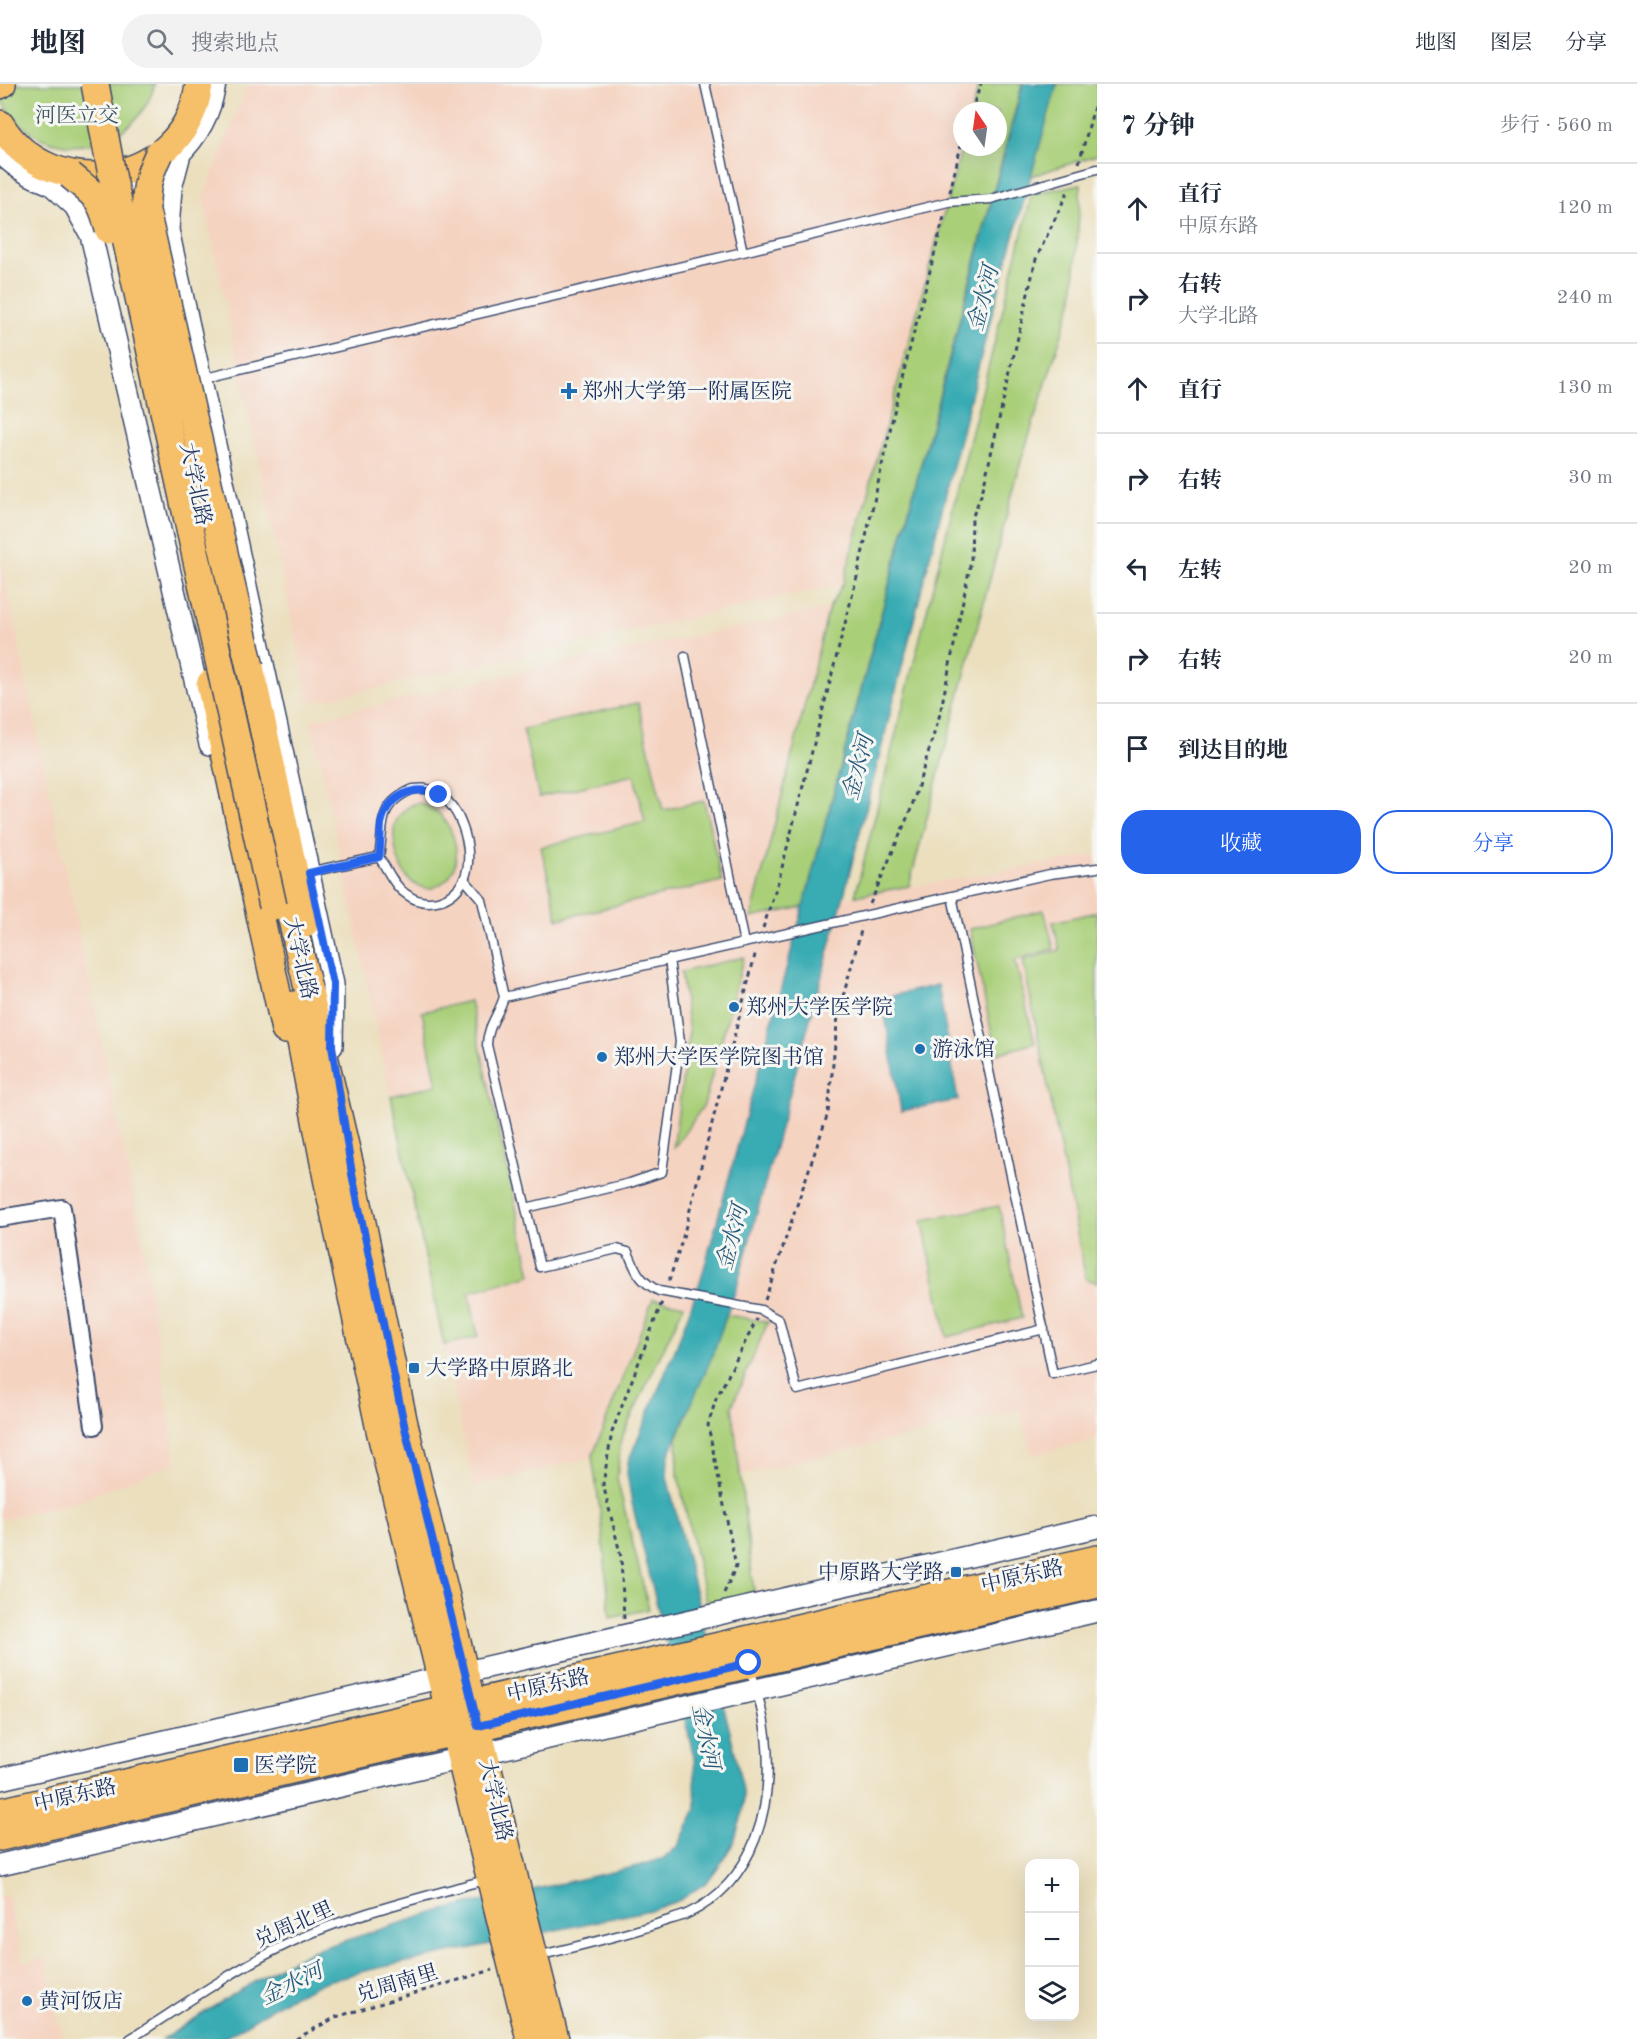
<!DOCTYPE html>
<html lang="zh">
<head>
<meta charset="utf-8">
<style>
  :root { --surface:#fff; --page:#f2f2f3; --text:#1f2937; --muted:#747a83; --line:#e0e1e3; --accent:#2563eb }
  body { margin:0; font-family:"Old Standard TT","Noto Serif SC",serif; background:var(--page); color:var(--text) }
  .controls { position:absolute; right:18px; bottom:18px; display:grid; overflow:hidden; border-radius:12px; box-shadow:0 6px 24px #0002 }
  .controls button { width:54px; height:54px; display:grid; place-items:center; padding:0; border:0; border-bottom:2px solid var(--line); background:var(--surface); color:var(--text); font:30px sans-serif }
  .compass { position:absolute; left:953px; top:18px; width:54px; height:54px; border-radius:50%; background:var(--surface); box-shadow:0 6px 24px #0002; rotate:347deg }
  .stop { position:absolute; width:18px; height:18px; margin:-14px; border:4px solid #2563eb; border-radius:50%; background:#fff }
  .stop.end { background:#2563eb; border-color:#fff; box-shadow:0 2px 6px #0008 }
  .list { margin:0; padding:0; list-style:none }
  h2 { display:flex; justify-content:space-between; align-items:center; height:78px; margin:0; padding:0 24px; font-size:26px }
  h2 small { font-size:20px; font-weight:400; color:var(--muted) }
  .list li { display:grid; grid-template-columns:39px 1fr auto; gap:18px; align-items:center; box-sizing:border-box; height:90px; padding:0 24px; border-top:2px solid var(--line) }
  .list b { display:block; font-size:22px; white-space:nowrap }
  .list p { margin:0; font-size:20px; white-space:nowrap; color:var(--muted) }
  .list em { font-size:20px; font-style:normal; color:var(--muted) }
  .actions { display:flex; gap:12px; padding:18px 24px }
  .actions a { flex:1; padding:14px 0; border:2px solid var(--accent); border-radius:24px; text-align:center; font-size:21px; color:var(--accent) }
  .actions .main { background:var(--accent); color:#fff }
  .icon { flex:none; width:33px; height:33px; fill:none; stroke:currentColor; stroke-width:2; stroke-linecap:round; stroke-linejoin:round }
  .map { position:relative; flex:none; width:1097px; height:1955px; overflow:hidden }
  header { display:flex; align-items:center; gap:36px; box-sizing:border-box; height:84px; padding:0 30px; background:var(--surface); border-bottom:2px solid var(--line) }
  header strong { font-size:28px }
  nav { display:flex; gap:33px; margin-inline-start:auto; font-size:21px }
  .search { width:420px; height:54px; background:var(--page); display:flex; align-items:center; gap:15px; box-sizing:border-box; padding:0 21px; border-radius:33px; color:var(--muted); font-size:22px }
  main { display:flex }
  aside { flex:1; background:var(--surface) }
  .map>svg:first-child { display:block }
  .built { fill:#f5d3c1 }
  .green { fill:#a9cf78; stroke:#627f6b; stroke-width:1.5 }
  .water { fill:#39abb3; stroke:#2a6d88; stroke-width:1.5 }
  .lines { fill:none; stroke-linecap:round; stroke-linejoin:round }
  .service-casing { stroke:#3a496c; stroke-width:11 }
  .minor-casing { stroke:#3a496c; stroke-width:20 }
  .tertiary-casing { stroke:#3a496c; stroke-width:24 }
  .primary-casing { stroke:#3a496c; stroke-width:30 }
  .path { stroke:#3a496c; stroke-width:3; stroke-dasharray:4.5 4.5; stroke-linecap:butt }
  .service { stroke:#fff; stroke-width:8 }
  .minor { stroke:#fff; stroke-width:16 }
  .tertiary { stroke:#fff; stroke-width:21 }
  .primary { stroke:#f6c06b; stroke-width:27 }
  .primary-bridge-casing { stroke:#3a496c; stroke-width:30; stroke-linecap:butt }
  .primary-bridge { stroke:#f6c06b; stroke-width:27 }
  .route { stroke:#2563eb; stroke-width:8 }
  .poi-dot { fill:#1f6fb2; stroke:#f6f6f2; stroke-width:2 }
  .labels { text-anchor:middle; stroke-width:6; stroke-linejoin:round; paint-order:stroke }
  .park-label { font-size:21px; fill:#3e5764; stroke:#f6f6f2 }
  .poi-label { font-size:21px; fill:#1b2f5e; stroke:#f6f6f2; text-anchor:start }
  .street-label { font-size:21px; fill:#1b2f5e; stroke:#f6f6f2 }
  .water-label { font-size:22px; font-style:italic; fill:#265a7c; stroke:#f6f6f2 }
</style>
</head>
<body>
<header>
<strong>地图</strong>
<div class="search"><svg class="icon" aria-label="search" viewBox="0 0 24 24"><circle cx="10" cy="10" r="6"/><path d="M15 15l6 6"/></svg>搜索地点</div>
<nav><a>地图</a><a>图层</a><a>分享</a></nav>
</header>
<main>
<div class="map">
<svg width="1097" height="1955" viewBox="0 0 1097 1955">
  <rect width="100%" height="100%" fill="#f6f6f2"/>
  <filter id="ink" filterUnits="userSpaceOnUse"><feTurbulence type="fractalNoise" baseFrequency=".0167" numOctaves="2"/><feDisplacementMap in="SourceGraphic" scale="12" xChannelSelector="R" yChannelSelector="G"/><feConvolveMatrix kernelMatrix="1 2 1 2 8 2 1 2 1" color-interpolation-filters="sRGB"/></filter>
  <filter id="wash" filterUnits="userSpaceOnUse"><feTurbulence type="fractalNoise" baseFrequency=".008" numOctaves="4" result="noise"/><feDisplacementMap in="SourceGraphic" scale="24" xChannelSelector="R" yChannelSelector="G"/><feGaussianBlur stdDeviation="1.35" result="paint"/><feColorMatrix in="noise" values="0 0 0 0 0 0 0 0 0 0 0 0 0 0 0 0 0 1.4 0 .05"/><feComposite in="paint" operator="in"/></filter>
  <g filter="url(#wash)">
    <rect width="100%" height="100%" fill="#ebdfbe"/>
    <path class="built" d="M 248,0 L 978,0 L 971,27 L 962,27 L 962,60 L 843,500 L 309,619 L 203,114 Z
      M 0,470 L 142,1152 L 176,1378 L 74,1419 L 0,1436 Z
      M 829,524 L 751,834 L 855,812 L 1097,771 L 1097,1356 L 1032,1371 L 1020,1326 L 741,1391 L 729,1328 L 768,1238 L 654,1215 L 592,1373 L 474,1403 L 311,636 L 491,594 Z
      M 8,1811 L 23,1878 L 46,1874 L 62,1955 L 0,1955 L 0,1813 Z"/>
    <path class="green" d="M 0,0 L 155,0 C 138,62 61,83 16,36 C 5,25 0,16 0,0 Z
      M 979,0 L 1022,0 L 803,823 L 751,834 L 829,524 L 843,500 L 962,63 L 998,63 L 998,27 L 972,27 Z
      M 1057,0 L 1097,0 L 1097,71 L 1031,92 Z
      M 1081,100 L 1073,215 L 1021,377 L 909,802 L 855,812 L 1032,110 Z
      M 638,619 L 663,726 L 704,717 L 722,797 L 558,835 L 541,763 L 645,738 L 634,691 L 539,713 L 523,645 Z
      M 416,719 C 445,720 465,763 452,788 C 448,797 439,802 430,805 C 424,804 418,802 413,799 C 398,788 388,749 398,734 C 402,727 409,722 416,719 Z
      M 1044,826 L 1054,865 L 1015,876 L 1035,959 L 996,970 L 970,845 Z
      M 1097,828 L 1097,1198 L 1086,1195 L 1023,876 L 1060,866 L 1053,838 Z
      M 744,873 L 704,1021 L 673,1065 L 689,948 L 681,888 Z
      M 470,917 L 531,1191 L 469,1208 L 478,1253 L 444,1261 L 391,1012 L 437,1001 L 422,928 Z
      M 999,1122 L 1022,1234 L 947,1253 L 922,1136 Z
      M 653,1215 L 684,1221 L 621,1355 L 617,1395 L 649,1525 L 610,1534 L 601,1432 L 592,1373 Z
      M 727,1231 L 768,1238 L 732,1322 L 755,1515 L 707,1523 L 678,1391 L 677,1355 Z"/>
    <path class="water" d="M 1023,0 L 1057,0 L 991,233 L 844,811 L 737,1202 L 711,1275 L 668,1373 L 667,1393 L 734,1664 L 744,1712 L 742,1731 L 734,1758 L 719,1782 L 707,1798 L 680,1816 L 655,1825 L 360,1888 L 324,1898 L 283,1917 L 223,1955 L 163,1955 L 224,1916 L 284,1880 L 312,1867 L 439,1827 L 642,1781 L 664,1774 L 678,1762 L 696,1725 L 694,1673 L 632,1419 L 627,1389 L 628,1378 L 677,1261 L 702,1192 L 809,802 Z
      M 938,901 L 958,1016 L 901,1027 L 882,914 Z"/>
  </g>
  <g filter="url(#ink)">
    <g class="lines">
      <defs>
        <path id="service" d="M 743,168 L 948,118 L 991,115 L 1097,85
          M 201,295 L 743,168 L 705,0
          M 685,572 L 744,859
          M 413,705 C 418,705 423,704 427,705 C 459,711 477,768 464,795 C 453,818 426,825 406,810 C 394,802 387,785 379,773 C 385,740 376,721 413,705 Z
          M 309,788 L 379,773
          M 464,795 L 482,816 L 504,913 C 499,930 487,943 487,961 L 540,1183 L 617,1165 L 628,1168 C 636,1187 639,1197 659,1207 L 761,1226 L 779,1236 L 797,1306 L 1044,1245
          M 952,812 L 1053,1290 L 1097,1280
          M 504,913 L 1050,790 L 1097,784
          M 526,1124 L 630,1099 L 662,1088 L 680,958 L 669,875
          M 538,1872 C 577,1862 618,1853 657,1840 C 667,1836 678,1834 687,1830 C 756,1798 774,1721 766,1651 C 763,1628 757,1606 750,1584
          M 130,1955 C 179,1924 227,1890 279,1864 C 344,1831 418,1815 488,1795"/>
        <path id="minor" d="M 0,1134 L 62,1124 L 94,1342"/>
        <path id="tertiary" d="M 0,68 C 18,87 40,98 65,104
          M 180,70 L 171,104 L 168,146 L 333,900 L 332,962
          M 52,101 L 75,122 L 91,151 L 210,660
          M 102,107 C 160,99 206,58 215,0
          M 0,1695 L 1097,1443
          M 0,1781 L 1097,1527"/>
        <path id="primary" d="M 0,1 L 2,0
          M 0,40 C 51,125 187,101 199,0
          M 250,583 L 305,839
          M 210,600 L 285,946
          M 288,819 L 352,1091 L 404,1340 L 515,1797 L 555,1955
          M 294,921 L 327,1094 L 380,1346 L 530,1955
          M 0,1728 L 1097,1475
          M 0,1753 L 1097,1500"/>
      </defs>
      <use href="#service" class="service-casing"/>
      <use href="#minor" class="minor-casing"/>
      <use href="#tertiary" class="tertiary-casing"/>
      <use href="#primary" class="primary-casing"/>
      <path class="path" d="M 971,27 L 981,0
        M 1079,79 L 1097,12
        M 950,108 L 962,57
        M 870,820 L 911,725 L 940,630 L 971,477 L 972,434 L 982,409 L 1036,175 L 1069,105
        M 763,844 L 779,795 L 857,493 L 899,306 L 945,129
        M 669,1197 L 683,1153 L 756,867
        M 765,1216 L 828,1029 L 838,931 L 862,843
        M 724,1509 L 736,1482 L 708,1341 L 716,1315 L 757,1235
        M 624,1535 L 621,1473 L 603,1400 L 612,1348 L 662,1218
        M 296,1955 L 336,1933 L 492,1886"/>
      <use href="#service" class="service"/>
      <use href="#minor" class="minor"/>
      <use href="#tertiary" class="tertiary"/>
      <use href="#primary" class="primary"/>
      <defs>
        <path id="primary-bridge" d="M 95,0 L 112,91 L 273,822
          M 159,69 C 149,90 145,104 146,127 L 250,583
          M 70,91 C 96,113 101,112 109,146"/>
      </defs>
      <use href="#primary-bridge" class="primary-bridge-casing"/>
      <use href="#primary-bridge" class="primary-bridge"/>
    </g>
  </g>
  <g class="lines" filter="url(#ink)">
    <path class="route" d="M 439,711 C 414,699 387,712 381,740 C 380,750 381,762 379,773 L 309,789 L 333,900 L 332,962 L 352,1090 L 404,1340 L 478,1642 L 749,1579"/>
  </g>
  <g class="poi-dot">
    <path d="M566 298h6v6h6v6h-6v6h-6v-6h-6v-6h6z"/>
    <circle cx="734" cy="923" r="6"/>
    <circle cx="920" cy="965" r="6"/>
    <circle cx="602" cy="973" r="6"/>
    <rect x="408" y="1278" width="12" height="12" rx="3"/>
    <rect x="950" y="1482" width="12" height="12" rx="3"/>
    <rect x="233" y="1673" width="16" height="16" rx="3"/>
    <circle cx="27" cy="1917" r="6"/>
  </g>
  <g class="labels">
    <g class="park-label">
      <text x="77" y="38">河医立交</text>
    </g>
    <g class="poi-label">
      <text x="582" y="314">郑州大学第一附属医院</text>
      <text x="746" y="930">郑州大学医学院</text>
      <text x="932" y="972">游泳馆</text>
      <text x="614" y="980">郑州大学医学院图书馆</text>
      <text x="426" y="1291">大学路中原路北</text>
      <text x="944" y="1495" text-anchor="end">中原路大学路</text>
      <text x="254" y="1688">医学院</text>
      <text x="39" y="1924">黄河饭店</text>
    </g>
    <g class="street-label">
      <text transform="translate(196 400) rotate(78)" y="7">大学北路</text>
      <text transform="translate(301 874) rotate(77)" y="7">大学北路</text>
      <text transform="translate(1022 1492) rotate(-13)" y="7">中原东路</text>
      <text transform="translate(548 1601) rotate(-13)" y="7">中原东路</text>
      <text transform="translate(75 1711) rotate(-13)" y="7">中原东路</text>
      <text transform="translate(496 1716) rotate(77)" y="7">大学北路</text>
      <text transform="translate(294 1840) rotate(-24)" y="7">兑周北里</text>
      <text transform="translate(397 1899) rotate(-17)" y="7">兑周南里</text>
    </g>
    <g class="water-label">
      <text transform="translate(982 214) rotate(-75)" y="8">金水河</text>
      <text transform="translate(857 683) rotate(-75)" y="8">金水河</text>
      <text transform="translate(731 1153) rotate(-75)" y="8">金水河</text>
      <text transform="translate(707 1652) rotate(79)" y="8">金水河</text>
      <text transform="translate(291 1899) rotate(-26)" y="8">金水河</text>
    </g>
  </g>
</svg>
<div class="controls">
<button>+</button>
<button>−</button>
<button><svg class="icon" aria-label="layers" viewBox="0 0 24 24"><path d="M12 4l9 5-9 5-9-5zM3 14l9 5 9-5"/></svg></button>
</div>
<svg class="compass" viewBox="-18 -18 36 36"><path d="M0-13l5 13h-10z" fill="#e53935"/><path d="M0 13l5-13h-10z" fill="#747a83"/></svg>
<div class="stop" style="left:749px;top:1579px"></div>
<div class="stop end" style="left:439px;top:711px"></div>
</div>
<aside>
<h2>7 分钟<small>步行 · 560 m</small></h2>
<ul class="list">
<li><svg class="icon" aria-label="ahead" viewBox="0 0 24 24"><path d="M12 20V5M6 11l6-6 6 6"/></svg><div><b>直行</b><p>中原东路</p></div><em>120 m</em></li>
<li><svg class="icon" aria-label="right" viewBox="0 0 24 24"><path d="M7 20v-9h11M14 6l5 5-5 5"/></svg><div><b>右转</b><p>大学北路</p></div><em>240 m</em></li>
<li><svg class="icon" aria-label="ahead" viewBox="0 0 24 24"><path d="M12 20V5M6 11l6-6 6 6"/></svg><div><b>直行</b></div><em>130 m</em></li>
<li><svg class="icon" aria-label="right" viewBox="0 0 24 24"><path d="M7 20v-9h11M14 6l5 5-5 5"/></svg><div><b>右转</b></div><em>30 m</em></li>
<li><svg class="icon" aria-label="left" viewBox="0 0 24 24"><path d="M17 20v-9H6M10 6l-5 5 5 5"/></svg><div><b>左转</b></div><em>20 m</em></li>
<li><svg class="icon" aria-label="right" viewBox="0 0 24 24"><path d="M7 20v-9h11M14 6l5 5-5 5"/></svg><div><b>右转</b></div><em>20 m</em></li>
<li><svg class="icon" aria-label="arrive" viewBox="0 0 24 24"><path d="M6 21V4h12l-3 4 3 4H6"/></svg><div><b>到达目的地</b></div></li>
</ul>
<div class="actions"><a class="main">收藏</a><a>分享</a></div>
</aside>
</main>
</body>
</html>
